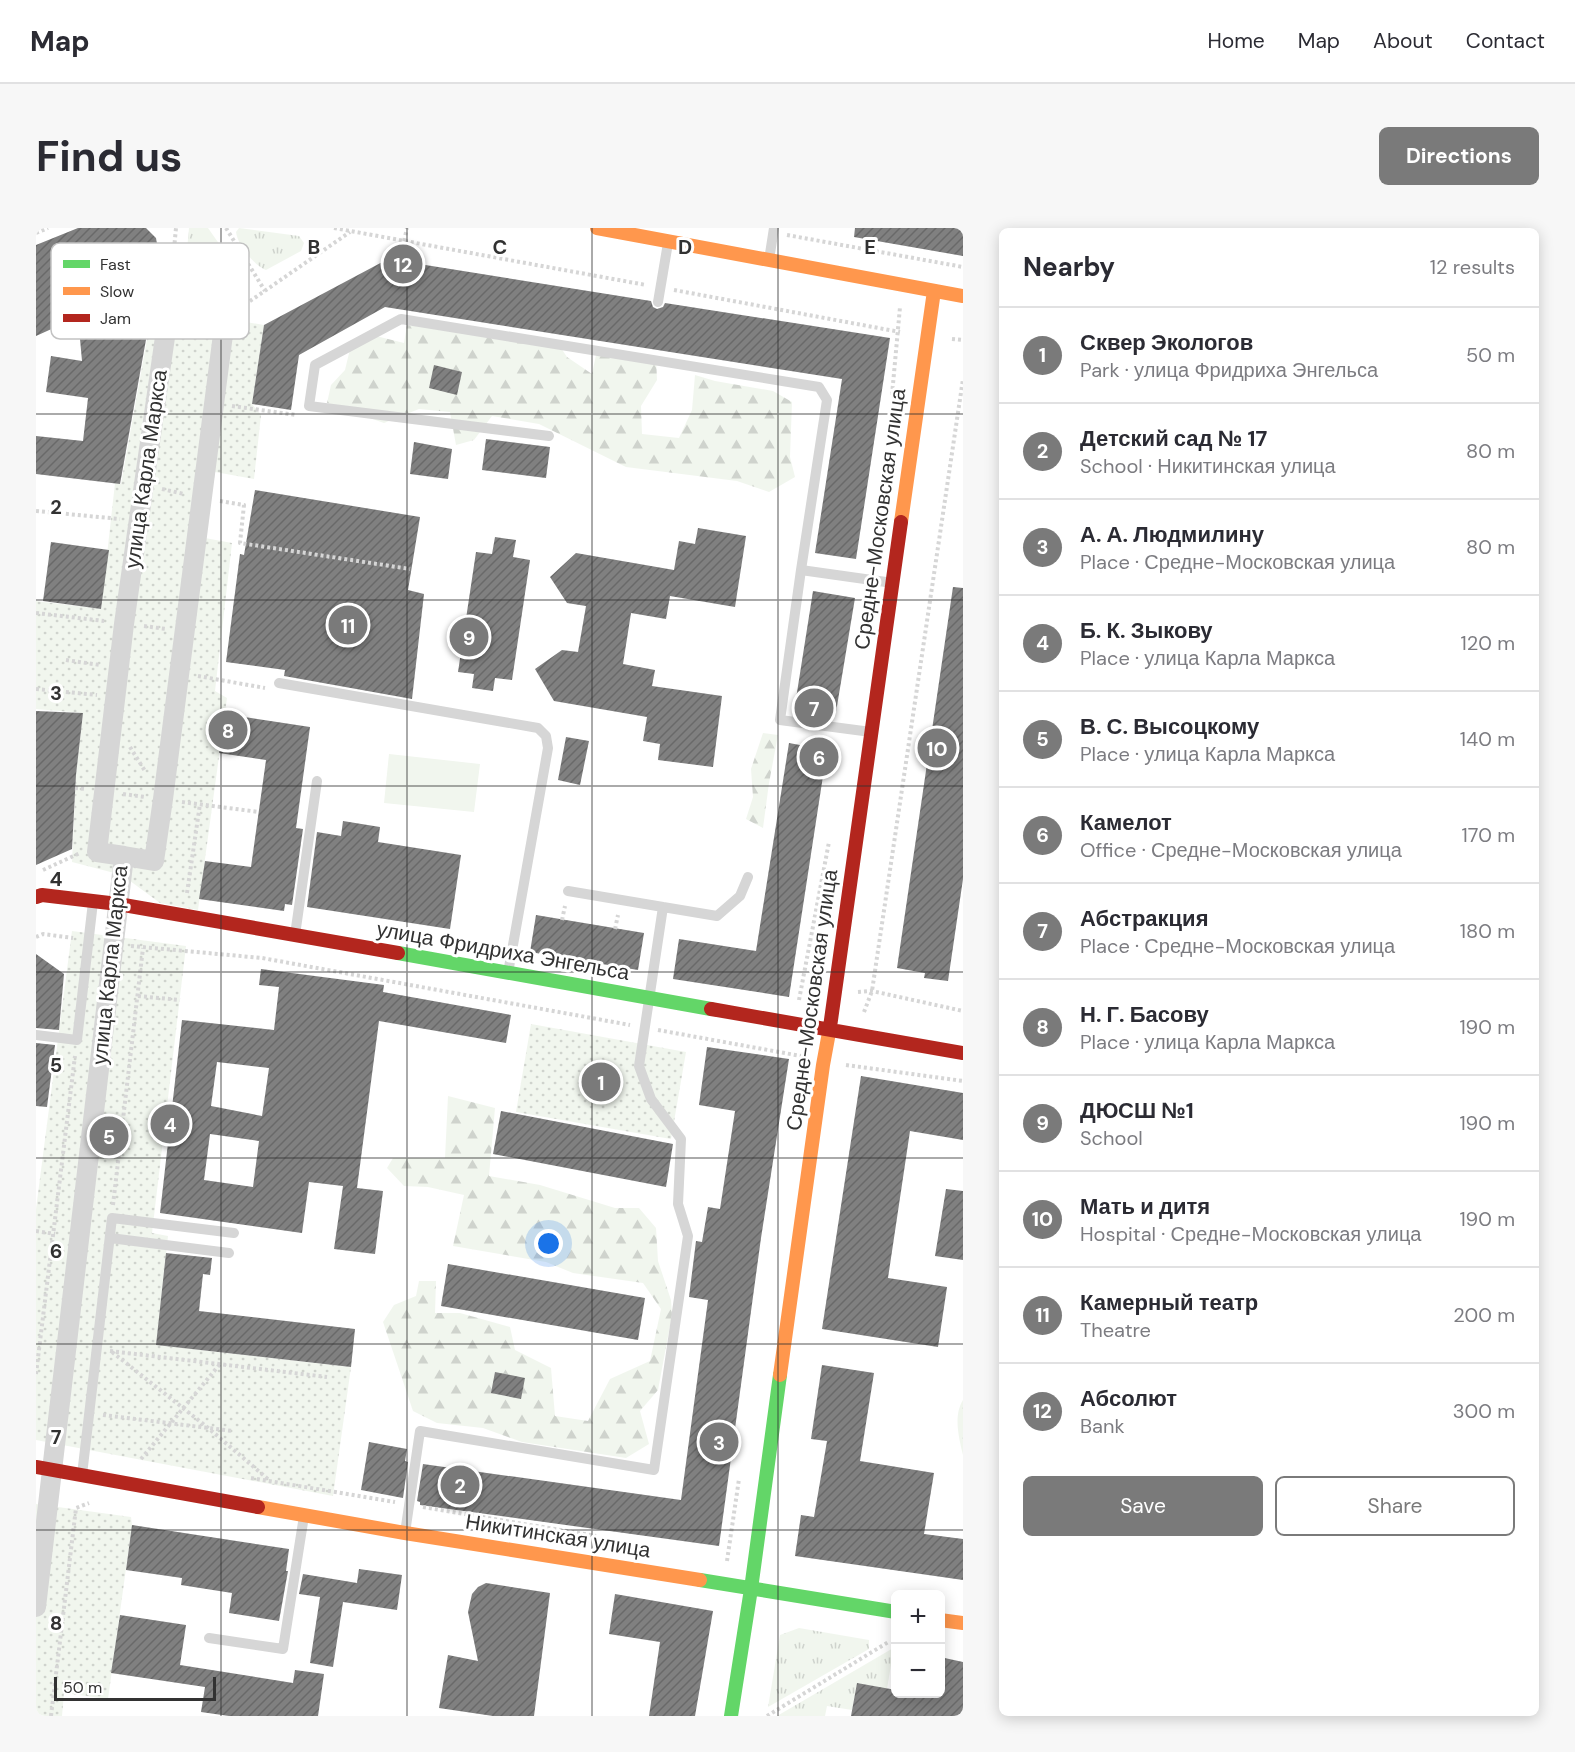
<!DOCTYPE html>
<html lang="en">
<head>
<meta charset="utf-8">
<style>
  :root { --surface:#fff; --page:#f7f7f7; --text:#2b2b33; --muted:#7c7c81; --line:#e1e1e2; --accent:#7a7a7a }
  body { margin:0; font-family:"DM Sans",sans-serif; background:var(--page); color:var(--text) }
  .controls { position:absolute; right:18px; bottom:18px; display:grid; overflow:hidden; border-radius:9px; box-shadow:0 3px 15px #0003 }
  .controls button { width:54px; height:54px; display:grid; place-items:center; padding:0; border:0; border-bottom:2px solid var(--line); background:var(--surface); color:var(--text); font:30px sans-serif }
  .scale { position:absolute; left:18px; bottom:15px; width:162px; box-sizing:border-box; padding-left:6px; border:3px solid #323232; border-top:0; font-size:16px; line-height:21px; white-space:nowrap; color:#323232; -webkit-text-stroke:4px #fff; paint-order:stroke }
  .you { position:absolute; left:513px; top:1016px; width:21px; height:21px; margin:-15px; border:4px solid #fff; border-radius:50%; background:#1a73e8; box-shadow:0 0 0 9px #1a73e833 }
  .badge { display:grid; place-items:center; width:39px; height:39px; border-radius:50%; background:var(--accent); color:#fff; font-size:20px; font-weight:700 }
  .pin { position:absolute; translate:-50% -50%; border:3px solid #fff; box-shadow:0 2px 6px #0006 }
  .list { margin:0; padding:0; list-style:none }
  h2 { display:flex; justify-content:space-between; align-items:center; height:78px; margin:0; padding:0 24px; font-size:26px }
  h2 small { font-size:20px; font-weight:400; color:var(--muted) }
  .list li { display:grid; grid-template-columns:39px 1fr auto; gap:18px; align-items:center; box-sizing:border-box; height:96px; padding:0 24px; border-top:2px solid var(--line) }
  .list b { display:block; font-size:22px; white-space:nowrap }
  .list p { margin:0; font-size:20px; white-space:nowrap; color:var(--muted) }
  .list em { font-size:20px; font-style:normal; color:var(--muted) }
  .actions { display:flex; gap:12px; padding:18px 24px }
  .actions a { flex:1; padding:14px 0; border:2px solid var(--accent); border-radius:9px; text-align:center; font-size:21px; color:var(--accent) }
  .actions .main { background:var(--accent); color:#fff }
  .map { position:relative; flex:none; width:927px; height:1488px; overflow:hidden; border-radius:9px }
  header { display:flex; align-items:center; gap:36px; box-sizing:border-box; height:84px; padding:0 30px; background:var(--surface); border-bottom:2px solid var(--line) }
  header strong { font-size:28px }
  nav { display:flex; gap:33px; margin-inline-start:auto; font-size:21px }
  .intro { display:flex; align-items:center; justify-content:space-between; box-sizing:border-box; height:144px; padding:0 36px }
  h1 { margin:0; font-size:42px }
  .button { padding:15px 27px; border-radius:9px; background:var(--accent); color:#fff; font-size:21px; font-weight:700 }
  main { display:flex; gap:36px; padding:0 36px }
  aside { flex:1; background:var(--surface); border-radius:9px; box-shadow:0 3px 15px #0003 }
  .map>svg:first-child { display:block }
  .grass { fill:url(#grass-tufts) }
  .forest { fill:url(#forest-firs) }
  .park { fill:url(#park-dots) }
  .pitch { fill:#f1f6ee }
  .building { fill:url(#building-hatch); fill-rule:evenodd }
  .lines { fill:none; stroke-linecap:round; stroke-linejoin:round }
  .path { stroke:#d6d6d6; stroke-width:4; stroke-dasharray:3 3; stroke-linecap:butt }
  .lane { stroke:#d6d6d6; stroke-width:10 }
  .street { stroke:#d6d6d6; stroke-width:20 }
  .fast { stroke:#63d668; stroke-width:14 }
  .slow { stroke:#ff974d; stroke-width:14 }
  .jam { stroke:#b3261e; stroke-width:14 }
  .grid { fill:none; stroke:#323232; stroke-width:1.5; stroke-opacity:0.55 }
  .labels { text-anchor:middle; stroke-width:6; stroke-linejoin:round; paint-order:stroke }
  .street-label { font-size:21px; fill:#323232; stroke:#fff }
  .key { fill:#fff; stroke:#c2c2c2; stroke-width:1.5 }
  .key-label { font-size:16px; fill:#323232 }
  .grid-label { font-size:20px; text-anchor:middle; font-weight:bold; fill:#323232; stroke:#fff; stroke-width:6; stroke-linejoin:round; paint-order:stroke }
</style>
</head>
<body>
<header>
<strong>Map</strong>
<nav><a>Home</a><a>Map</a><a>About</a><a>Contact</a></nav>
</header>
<div class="intro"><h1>Find us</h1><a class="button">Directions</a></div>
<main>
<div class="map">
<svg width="927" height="1488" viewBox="0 0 927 1488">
  <defs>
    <pattern id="grass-tufts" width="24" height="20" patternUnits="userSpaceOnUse" patternTransform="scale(1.5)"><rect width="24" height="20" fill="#f1f6ee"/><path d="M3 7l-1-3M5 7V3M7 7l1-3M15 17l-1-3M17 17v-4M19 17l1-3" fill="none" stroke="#cfd3cd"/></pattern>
    <pattern id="forest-firs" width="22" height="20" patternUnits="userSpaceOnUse" patternTransform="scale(1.5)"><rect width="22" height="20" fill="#f1f6ee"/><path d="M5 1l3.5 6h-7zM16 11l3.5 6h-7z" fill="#cfd3cd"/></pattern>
    <pattern id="park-dots" width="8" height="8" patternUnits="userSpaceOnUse" patternTransform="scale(1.5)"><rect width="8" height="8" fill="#f1f6ee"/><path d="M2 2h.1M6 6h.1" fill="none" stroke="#cfd3cd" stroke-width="1.8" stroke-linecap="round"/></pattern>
    <pattern id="building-hatch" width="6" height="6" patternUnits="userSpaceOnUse" patternTransform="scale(1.5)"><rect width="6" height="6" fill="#808080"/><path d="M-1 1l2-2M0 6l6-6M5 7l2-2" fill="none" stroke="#696969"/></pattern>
  </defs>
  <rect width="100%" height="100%" fill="#fff"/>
  <path class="grass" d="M 153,0 L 172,0 L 203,44 L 204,49 L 200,55 L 193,57 L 157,46 L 151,40 L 150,33 Z
    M 203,0 L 263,8 L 268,15 L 265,23 L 230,42 C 218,37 202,18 200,4 Z
    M 763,1400 L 833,1412 L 833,1421 L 732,1479 L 744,1407 Z
    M 859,1419 L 859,1438 L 855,1437 L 851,1461 L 821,1455 L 816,1482 L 791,1478 L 789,1488 L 741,1488 Z"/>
  <path class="forest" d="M 371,97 L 521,114 L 531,129 L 556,146 L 560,127 L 620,129 L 621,152 L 605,178 L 606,206 L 643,210 L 656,182 L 659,147 L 679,153 L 737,163 L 756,174 L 754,229 L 759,249 L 733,264 L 701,253 L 590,239 L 503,196 L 456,188 L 438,212 L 420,217 L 414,184 L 383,181 L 348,195 L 291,175 L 295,157 L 309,142 L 314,121 L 332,106 L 368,115 Z
    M 727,505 L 742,507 L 733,555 L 727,600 L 710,591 L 717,569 L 715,541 Z
    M 412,868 L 459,880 L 453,948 L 504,957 L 579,980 L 603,980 L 620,1000 L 622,1033 L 635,1072 L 636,1087 L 622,1162 L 604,1183 L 613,1216 L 590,1230 L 486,1214 L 447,1200 L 401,1195 L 377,1183 L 347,1094 L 358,1077 L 380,1068 L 383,1053 L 400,1053 L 399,1085 L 424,1085 L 474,1099 L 479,1122 L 515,1140 L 519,1188 L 552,1193 L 574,1151 L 614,1133 L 625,1081 L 607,1055 L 537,1045 L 510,1034 L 417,1018 L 428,967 L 392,959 L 368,958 L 351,940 L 357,930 L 409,930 Z
    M 927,1172 L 927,1227 C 923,1210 917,1188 927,1172 Z"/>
  <path class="park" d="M 117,78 L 228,97 L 216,176 L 225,187 L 218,251 L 179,244 L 169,310 L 196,315 L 179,463 L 191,470 L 162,682 L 124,675 L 86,647 L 36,634 L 40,547 L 47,485 L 0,481 L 0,373 L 65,381 L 79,255 L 85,256 Z
    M 36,703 L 150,718 L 116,1005 L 132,1008 L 120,1117 L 315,1139 L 297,1268 L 0,1212 L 0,981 Z
    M 495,796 L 650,824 L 635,911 L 480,884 Z
    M 0,1276 L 95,1289 L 96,1297 L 72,1471 L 28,1465 L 26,1488 L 0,1488 Z"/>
  <path class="pitch" d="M 353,526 L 444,536 L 438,584 L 348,575 Z"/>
  <path class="building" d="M 42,0 L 110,0 L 120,10 L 124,34 L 84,256 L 0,246 L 0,208 L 47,213 L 52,170 L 10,164 L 15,128 L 46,133 L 42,89 L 0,108 L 0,17 Z
    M 819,0 L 927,0 L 927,28 L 818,9 Z
    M 352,31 L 615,73 L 617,79 L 621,81 L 627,79 L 629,75 L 854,110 L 820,331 L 779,325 L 806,151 L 349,79 L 263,127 L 255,182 L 216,176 L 228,97 Z
    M 398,137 L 426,144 L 421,167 L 393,160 Z
    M 450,211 L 514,219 L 510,250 L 446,242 Z
    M 378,214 L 416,221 L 412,251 L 374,246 Z
    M 219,262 L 384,289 L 372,362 L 388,366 L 376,471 L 248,448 L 249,442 L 190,434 L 204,326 L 208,327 Z
    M 662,300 L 710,308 L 699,379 L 634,368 L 630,391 L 595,385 L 587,436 L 619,442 L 616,458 L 686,468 L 677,539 L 622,532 L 624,516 L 607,513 L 611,489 L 518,473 L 499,441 L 526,422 L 542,424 L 550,378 L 531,375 L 514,349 L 540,325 L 638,342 L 643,313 L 659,316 Z
    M 459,309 L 480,312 L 477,329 L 494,332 L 476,452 L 459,450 L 457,463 L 436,460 L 438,446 L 422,444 L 440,324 L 456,326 Z
    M 15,314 L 73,322 L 65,381 L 7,373 Z
    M 917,359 L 927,360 L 927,651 L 912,753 L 888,750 L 889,745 L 861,740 Z
    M 777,363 L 819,370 L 800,484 L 759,477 Z
    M 0,483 L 47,485 L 40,547 L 36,621 L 0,637 Z
    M 188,486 L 274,499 L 260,600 L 267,601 L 256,677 L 249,676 L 248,683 L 163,671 L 169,633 L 215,639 L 230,532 L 183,525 Z
    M 530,509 L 553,513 L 544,557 L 522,552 Z
    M 753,515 L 791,522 L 753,769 L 637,751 L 643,711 L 720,723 Z
    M 307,593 L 344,599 L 342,614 L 425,627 L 414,701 L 271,679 L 281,604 L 305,608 Z
    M 500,687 L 608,705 L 602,742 L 494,724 Z
    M 0,726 L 28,746 L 23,802 L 0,800 Z
    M 225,741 L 348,757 L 347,764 L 475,787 L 470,815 L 343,793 L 321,960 L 347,963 L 339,1026 L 298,1021 L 307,958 L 273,954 L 266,1005 L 124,985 L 146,792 L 238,802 L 243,759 L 223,757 ZM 181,834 L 233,840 L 226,888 L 175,878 ZM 174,906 L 223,913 L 217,959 L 168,952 Z
    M 0,815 L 19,817 L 11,879 L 0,878 Z
    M 671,819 L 753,831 L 725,1010 L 683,1318 L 384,1277 L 384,1274 L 381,1273 L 387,1236 L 645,1272 L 672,1072 L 653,1069 L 660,1013 L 666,1014 L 672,979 L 684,981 L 699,883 L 663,877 Z
    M 825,848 L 927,865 L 927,912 L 874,903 L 852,1050 L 911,1059 L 902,1119 L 786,1101 Z
    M 465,883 L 637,916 L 630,959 L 457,926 Z
    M 910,961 L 927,963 L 927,1032 L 899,1028 Z
    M 130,1025 L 176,1030 L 174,1047 L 167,1046 L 163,1083 L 319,1101 L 315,1139 L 120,1117 Z
    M 412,1036 L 609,1070 L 602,1112 L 405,1078 Z
    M 786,1137 L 838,1145 L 824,1233 L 898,1245 L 888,1306 L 927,1311 L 927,1352 L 759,1328 L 765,1287 L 778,1289 L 791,1213 L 775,1211 Z
    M 459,1144 L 489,1150 L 485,1171 L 455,1165 Z
    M 333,1214 L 371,1221 L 369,1233 L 372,1234 L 367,1270 L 325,1262 Z
    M 96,1297 L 253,1321 L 250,1343 L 252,1343 L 243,1393 L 193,1385 L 196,1365 L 145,1357 L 146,1350 L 90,1342 Z
    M 323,1341 L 366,1347 L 361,1382 L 307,1374 L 297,1439 L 274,1435 L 284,1369 L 263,1366 L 267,1346 L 321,1355 Z
    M 450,1355 L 514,1365 L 498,1488 L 457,1488 L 403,1480 L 412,1427 L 442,1433 L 432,1384 L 436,1366 L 442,1359 Z
    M 579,1366 L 677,1383 L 659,1488 L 613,1488 L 624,1414 L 573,1406 Z
    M 84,1387 L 150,1397 L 144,1437 L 257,1455 L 259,1442 L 288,1446 L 282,1488 L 193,1488 L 165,1484 L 169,1459 L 75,1445 Z
    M 904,1429 L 927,1434 L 927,1488 L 815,1488 L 821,1455 L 860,1462 L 860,1466 L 904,1466 Z"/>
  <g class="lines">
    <path class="path" d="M 190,0 L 229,63
      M 298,0 L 610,57
      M 0,5 L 12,0
      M 751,7 L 927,39
      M 368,13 L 371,0
      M 638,62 L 864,104
      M 134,63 L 140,0
      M 204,80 L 314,4
      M 151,84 L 171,88
      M 916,111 L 927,112
      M 856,167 L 864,79
      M 196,178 L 260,187
      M 126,261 L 148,266
      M 184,273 L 208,277 L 204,315 L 374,341
      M 0,283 L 84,291
      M 0,385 L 68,393
      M 108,398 L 130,401
      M 30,432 L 64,437
      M 162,448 L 229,460
      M 0,461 L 61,467
      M 94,519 L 109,543
      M 39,560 L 50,561
      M 87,566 L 109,569
      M 146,574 L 223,584
      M 7,642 L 44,625
      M 151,665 L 164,576
      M 526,692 L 529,678
      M 579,701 L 582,687
      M 0,709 L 7,706 L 37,710
      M 95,718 L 226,730 L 594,797
      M 822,764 L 836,763 L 927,783
      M 102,768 L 144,772
      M 763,772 L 793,614
      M 828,784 L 836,763 L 927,151
      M 622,802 L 765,828
      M 810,837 L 927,853
      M 77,977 L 107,720
      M 0,1003 L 19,1006
      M 74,1123 L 291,1149
      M 76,1124 L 171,1199 L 233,1252
      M 0,1146 L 39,828
      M 67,1187 L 197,1203
      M 105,1231 L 184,1136
      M 215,1250 L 359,1274
      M 387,1279 L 560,1308
      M 691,1333 L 703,1251
      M 15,1488 L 40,1280 L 53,1275
      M 731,1488 L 854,1413"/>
    <path class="lane" d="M 733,32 L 738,0
      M 622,74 L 632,15
      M 513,208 L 273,178 L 279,137 L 365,91 L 783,159 L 791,172 L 765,342
      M 243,455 L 502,500 L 510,508 L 512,520 L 472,745
      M 835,504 L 744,492 L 765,342 L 857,355
      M 532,663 L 627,679
      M 259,707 L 281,553
      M 0,807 L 41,812 L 57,674
      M 74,1010 L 193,1025
      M 46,1247 L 76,990 L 198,1005
      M 369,1305 L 384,1203 L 618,1242 L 652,1008 L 642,976 L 645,911 L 615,871 L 603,838 L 627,679 L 681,688 L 704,668 L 712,649
      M 173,1410 L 247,1421 L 268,1288"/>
    <path class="street" d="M 88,628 L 118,633 L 127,571 L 189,91
      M 0,1379 L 88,628 L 61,624 L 88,396 L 133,81"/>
    <path class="fast" d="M 362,725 L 675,781
      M 664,1352 L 860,1384
      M 695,1488 L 715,1361 L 744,1147"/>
    <path class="slow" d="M 561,0 L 927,68
      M 865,294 L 898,63
      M 744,1147 L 787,837 L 794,799
      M 222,1279 L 369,1305 L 664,1352
      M 904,1392 L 927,1395"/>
    <path class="jam" d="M 0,669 L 6,667 L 82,676 L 362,725
      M 675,781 L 927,825
      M 794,799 L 865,294
      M 0,1239 L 222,1279"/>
  </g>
  <path class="grid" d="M 185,0 L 185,1488M 371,0 L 371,1488M 556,0 L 556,1488M 742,0 L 742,1488M 0,186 L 927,186M 0,372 L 927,372M 0,558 L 927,558M 0,744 L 927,744M 0,930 L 927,930M 0,1116 L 927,1116M 0,1302 L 927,1302"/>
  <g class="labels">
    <g class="street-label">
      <text transform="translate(110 241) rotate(-82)" y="7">улица Карла Маркса</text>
      <text transform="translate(844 291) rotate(-82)" y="7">Средне-Московская улица</text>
      <text transform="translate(467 723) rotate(10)" y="7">улица Фридриха Энгельса</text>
      <text transform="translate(74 737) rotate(-84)" y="7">улица Карла Маркса</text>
      <text transform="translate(776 772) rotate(-82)" y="7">Средне-Московская улица</text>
      <text transform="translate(522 1308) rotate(9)" y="7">Никитинская улица</text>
    </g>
  </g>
  <rect x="15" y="15" width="198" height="96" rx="9" class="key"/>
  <rect x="27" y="32" width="27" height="8" fill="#63d668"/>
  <rect x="27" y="59" width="27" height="8" fill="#ff974d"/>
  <rect x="27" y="86" width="27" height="8" fill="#b3261e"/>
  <g class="key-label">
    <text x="64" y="42">Fast</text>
    <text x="64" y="69">Slow</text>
    <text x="64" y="96">Jam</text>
  </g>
  <g class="grid-label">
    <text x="278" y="26">B</text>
    <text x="464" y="26">C</text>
    <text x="649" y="26">D</text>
    <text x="834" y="26">E</text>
    <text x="20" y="286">2</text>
    <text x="20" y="472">3</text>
    <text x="20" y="658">4</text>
    <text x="20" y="844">5</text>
    <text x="20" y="1030">6</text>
    <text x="20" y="1216">7</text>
    <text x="20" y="1402">8</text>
  </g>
</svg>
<div class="controls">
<button>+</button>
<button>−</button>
</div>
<div class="scale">50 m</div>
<div class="you"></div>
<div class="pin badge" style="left:565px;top:854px">1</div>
<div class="pin badge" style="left:424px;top:1257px">2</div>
<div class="pin badge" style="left:683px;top:1214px">3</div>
<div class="pin badge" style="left:134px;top:896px">4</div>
<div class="pin badge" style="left:73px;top:908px">5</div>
<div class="pin badge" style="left:783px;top:529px">6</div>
<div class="pin badge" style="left:778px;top:480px">7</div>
<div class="pin badge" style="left:192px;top:502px">8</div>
<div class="pin badge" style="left:433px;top:409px">9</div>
<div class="pin badge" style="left:901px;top:520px">10</div>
<div class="pin badge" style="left:312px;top:397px">11</div>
<div class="pin badge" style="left:367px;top:36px">12</div>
</div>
<aside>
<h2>Nearby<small>12 results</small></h2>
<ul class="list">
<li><span class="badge">1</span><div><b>Сквер Экологов</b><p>Park · улица Фридриха Энгельса</p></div><em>50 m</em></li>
<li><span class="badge">2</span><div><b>Детский сад № 17</b><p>School · Никитинская улица</p></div><em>80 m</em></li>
<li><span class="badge">3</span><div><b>А. А. Людмилину</b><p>Place · Средне-Московская улица</p></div><em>80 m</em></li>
<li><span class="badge">4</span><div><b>Б. К. Зыкову</b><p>Place · улица Карла Маркса</p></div><em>120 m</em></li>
<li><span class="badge">5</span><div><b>В. С. Высоцкому</b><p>Place · улица Карла Маркса</p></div><em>140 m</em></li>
<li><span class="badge">6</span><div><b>Камелот</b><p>Office · Средне-Московская улица</p></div><em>170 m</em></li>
<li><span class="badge">7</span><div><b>Абстракция</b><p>Place · Средне-Московская улица</p></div><em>180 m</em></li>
<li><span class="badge">8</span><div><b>Н. Г. Басову</b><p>Place · улица Карла Маркса</p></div><em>190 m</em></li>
<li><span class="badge">9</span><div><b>ДЮСШ №1</b><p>School</p></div><em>190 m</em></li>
<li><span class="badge">10</span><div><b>Мать и дитя</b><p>Hospital · Средне-Московская улица</p></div><em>190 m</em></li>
<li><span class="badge">11</span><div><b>Камерный театр</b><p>Theatre</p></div><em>200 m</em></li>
<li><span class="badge">12</span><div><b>Абсолют</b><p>Bank</p></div><em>300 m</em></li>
</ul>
<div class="actions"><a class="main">Save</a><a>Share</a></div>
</aside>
</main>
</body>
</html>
